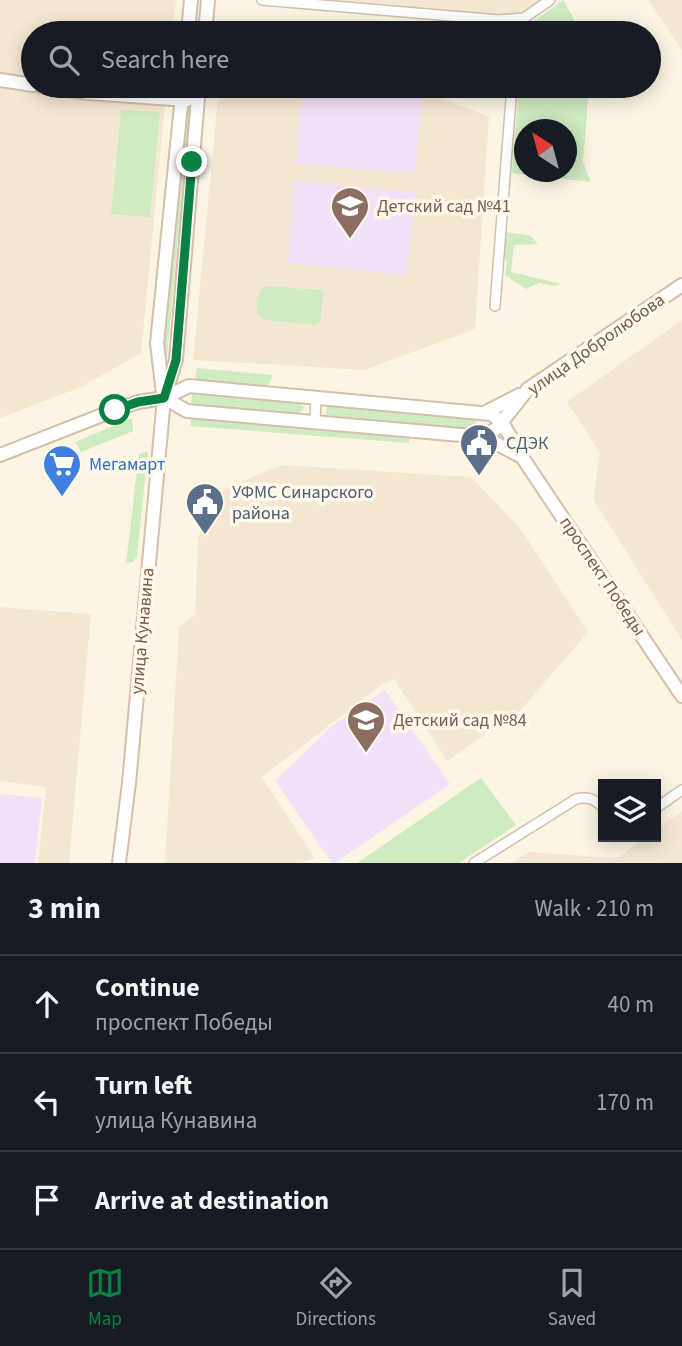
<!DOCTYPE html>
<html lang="en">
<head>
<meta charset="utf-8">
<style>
  :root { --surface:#171b24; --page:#242831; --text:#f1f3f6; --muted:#9ea1a6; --line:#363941; --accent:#0b8043 }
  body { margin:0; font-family:"Source Sans 3",sans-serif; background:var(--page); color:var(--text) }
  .controls { position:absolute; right:21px; bottom:21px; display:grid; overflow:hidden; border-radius:0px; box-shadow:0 4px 18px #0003 }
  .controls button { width:63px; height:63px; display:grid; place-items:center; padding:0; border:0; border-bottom:2px solid var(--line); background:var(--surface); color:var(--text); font:35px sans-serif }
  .compass { position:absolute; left:514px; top:119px; width:63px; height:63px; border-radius:50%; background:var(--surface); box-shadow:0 4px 18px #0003; rotate:324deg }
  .stop { position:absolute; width:21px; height:21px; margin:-16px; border:5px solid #0b8043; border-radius:50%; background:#fff }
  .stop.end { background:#0b8043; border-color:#fff; box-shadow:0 2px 7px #0008 }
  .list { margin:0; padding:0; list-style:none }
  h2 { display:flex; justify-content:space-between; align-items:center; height:91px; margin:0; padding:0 28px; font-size:30px }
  h2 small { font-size:23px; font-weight:400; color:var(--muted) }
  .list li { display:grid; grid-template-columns:46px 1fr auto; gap:21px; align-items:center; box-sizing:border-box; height:98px; padding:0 28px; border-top:2px solid var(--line) }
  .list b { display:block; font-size:26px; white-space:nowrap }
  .list p { margin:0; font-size:23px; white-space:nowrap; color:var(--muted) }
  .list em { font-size:23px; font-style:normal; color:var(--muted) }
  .icon { flex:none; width:38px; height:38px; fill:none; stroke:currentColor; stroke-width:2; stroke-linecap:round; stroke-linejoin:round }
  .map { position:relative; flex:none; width:682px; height:863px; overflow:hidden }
  .search { position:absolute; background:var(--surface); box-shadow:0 4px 18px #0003; left:21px; right:21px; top:21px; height:77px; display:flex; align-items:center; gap:18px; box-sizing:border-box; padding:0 24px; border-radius:38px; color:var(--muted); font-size:26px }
  .sheet { height:385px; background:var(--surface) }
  nav { display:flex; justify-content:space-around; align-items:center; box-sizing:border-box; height:98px; border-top:2px solid var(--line); background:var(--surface); font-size:19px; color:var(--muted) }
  nav a { display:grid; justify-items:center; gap:4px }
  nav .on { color:var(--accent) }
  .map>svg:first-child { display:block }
  .residential { fill:#f5e8d3 }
  .education { fill:#f2e1f9 }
  .green { fill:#cfebc2; fill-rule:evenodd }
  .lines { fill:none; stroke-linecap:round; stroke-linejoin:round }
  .street-casing { stroke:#d1c0ad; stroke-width:12 }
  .secondary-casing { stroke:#d4c0aa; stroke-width:16 }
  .street { stroke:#fff; stroke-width:9 }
  .secondary { stroke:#fff; stroke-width:12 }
  .route { stroke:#0b8043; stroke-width:9 }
  .labels { text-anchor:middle; stroke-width:7; stroke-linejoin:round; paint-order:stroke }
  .education-label { font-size:18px; fill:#785e54; stroke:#fff9eb; text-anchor:start }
  .street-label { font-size:18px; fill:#765d49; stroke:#fff9eb }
  .service-label { font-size:18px; fill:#4e5e75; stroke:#fff9eb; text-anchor:start }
  .shop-label { font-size:18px; fill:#366cbe; stroke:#fff9eb; text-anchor:start }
</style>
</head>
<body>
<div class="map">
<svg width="682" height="863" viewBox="0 0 682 863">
  <rect width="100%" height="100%" fill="#fdf5e4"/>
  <path class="residential" d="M 0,0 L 176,0 L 172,33 L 33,33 L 33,86 L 167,86 L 141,353 L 81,387 L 0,418 Z
    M 310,0 L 544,0 L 524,13 L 498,16 Z
    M 648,0 L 682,0 L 682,50 Z
    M 226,22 L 377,33 L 225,33 Z
    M 219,86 L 431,86 L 430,93 L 489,117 L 475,329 L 364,370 L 193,360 Z
    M 682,320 L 682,640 L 593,499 L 600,453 L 567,402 Z
    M 282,465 L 471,477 L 520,528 L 588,632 L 520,711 L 447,761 L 394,679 L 384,683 L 262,777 L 315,858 L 300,863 L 165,863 L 179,627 L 195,615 L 198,537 L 225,488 Z
    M 0,607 L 91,614 L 69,863 L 38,863 L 46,787 L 0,781 Z
    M 682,811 L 682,863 L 511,863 L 529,852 L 617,858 L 646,837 L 656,837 L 656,830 Z"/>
  <path class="education" d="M 302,86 L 375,86 L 422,89 L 415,173 L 296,164 Z
    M 294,181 L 415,193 L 407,275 L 288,263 Z
    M 385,690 L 450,784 L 335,863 L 332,863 L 275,781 L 331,727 Z
    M 0,794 L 42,798 L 35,863 L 0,863 Z"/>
  <path class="green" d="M 563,0 L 582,33 L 523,33 L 523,29 Z
    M 519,86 L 589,86 L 583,162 L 591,182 L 512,173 ZM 524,130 L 566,130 L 566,172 L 524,172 Z
    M 188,108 L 190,110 L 167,356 L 163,356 L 186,111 Z
    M 121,110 L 160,112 L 150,217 L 111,214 Z
    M 506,232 L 531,236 L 538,244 L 514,245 L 511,272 L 561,284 L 555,286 L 539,283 L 526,289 L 505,275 L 507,262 L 504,257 Z
    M 265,286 L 321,290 L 323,296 L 320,322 L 314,325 L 264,320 L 257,313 L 256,299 Z
    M 197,368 L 273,375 L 270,383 L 265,387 L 195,380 Z
    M 192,394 L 300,403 L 304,408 L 299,413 L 191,404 Z
    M 327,406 L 476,420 L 475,429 L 326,415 Z
    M 192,416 L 410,435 L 409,443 L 190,426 Z
    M 132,418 L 133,431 L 81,452 L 75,442 Z
    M 148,451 L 137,556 L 133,562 L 126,563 L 139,454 Z
    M 481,778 L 516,825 L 459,863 L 357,863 Z"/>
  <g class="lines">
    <defs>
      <path id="street" d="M 262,0 L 499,20 L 524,18 L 550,0
        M 517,33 L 518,18
        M 495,306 L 512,86
        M 315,422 L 316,397
        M 656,808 L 682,790
        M 474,863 L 576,799 C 588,796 594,799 603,807"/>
      <path id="secondary" d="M 188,33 L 191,0
        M 205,33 L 208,0
        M 0,80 L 33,85
        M 40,86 L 89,93 L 187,100
        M 163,394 L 157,343 L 183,86
        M 164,398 L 187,411 L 484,437 L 518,455
        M 484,413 L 519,395
        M 484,437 L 497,428 L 528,389 L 682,285
        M 0,455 L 115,410 L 138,402 L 164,398 L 189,386 L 491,414 L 502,422 L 522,457 L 682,696
        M 119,863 L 129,783 L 164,398 L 176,360 L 199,86"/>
    </defs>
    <use href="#street" class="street-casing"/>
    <use href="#secondary" class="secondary-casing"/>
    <use href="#street" class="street"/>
    <use href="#secondary" class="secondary"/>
  </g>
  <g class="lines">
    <path class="route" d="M 115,410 L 138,402 L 164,398 L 176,360 L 192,162"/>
  </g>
  <defs>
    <symbol id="school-pin" viewBox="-11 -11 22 30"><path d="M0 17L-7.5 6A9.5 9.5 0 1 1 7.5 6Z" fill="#8d6e63" stroke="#fff9eb"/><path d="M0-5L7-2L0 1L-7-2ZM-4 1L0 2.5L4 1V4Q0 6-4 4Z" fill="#fff"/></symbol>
    <symbol id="civic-pin" viewBox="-11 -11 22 30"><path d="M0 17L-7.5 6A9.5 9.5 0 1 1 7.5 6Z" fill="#5c6f8a" stroke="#fff9eb"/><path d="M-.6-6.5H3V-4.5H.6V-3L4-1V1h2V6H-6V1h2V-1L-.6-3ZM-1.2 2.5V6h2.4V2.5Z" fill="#fff"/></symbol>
    <symbol id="supermarket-pin" viewBox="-11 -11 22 30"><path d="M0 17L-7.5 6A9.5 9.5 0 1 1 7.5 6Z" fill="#3f7fe0" stroke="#fff9eb"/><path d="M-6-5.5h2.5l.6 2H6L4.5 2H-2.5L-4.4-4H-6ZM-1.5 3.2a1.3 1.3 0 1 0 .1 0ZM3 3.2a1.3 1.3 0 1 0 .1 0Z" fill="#fff"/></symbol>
  </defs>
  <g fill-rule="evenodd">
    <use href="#school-pin" x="328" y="184" width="44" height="60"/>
    <use href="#civic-pin" x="457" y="421" width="44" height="60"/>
    <use href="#supermarket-pin" x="40" y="442" width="44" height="60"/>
    <use href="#civic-pin" x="183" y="480" width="44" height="60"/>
    <use href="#school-pin" x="344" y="698" width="44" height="60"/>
  </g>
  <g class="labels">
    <g class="education-label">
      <text x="377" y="212">Детский сад №41</text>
      <text x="393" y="726">Детский сад №84</text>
    </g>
    <g class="street-label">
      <text transform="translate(596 344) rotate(-35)" y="6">улица Добролюбова</text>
      <text transform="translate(603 576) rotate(56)" y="6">проспект Победы</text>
      <text transform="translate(142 631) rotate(-85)" y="6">улица Кунавина</text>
    </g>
    <g class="service-label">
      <text x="506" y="449">СДЭК</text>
      <text x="232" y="498">УФМС Синарского<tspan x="232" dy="21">района</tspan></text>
    </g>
    <g class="shop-label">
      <text x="89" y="470">Мегамарт</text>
    </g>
  </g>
</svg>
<div class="controls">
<button><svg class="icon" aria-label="layers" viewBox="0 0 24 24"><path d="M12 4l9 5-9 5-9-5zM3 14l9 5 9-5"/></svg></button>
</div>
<svg class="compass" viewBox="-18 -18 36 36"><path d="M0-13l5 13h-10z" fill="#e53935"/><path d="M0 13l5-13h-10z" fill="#9ea1a6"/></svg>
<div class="stop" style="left:115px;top:410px"></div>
<div class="stop end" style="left:192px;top:162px"></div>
<div class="search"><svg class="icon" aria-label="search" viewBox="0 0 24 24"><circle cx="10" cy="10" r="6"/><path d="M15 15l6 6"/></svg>Search here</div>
</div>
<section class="sheet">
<h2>3 min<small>Walk · 210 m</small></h2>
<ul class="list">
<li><svg class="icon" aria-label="ahead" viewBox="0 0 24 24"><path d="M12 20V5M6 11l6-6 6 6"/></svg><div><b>Continue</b><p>проспект Победы</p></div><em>40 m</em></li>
<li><svg class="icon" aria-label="left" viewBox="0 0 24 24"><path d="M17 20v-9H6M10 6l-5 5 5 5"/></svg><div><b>Turn left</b><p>улица Кунавина</p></div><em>170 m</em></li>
<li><svg class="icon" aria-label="arrive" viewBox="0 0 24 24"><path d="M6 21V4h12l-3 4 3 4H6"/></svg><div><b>Arrive at destination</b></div></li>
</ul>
</section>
<nav>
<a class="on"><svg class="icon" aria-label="map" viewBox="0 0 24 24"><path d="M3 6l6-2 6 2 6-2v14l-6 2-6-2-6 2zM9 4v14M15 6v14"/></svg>Map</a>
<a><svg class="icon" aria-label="directions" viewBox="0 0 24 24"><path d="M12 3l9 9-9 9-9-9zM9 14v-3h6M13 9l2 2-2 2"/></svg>Directions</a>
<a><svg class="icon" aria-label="saved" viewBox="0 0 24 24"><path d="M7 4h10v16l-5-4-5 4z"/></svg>Saved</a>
</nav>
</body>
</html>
